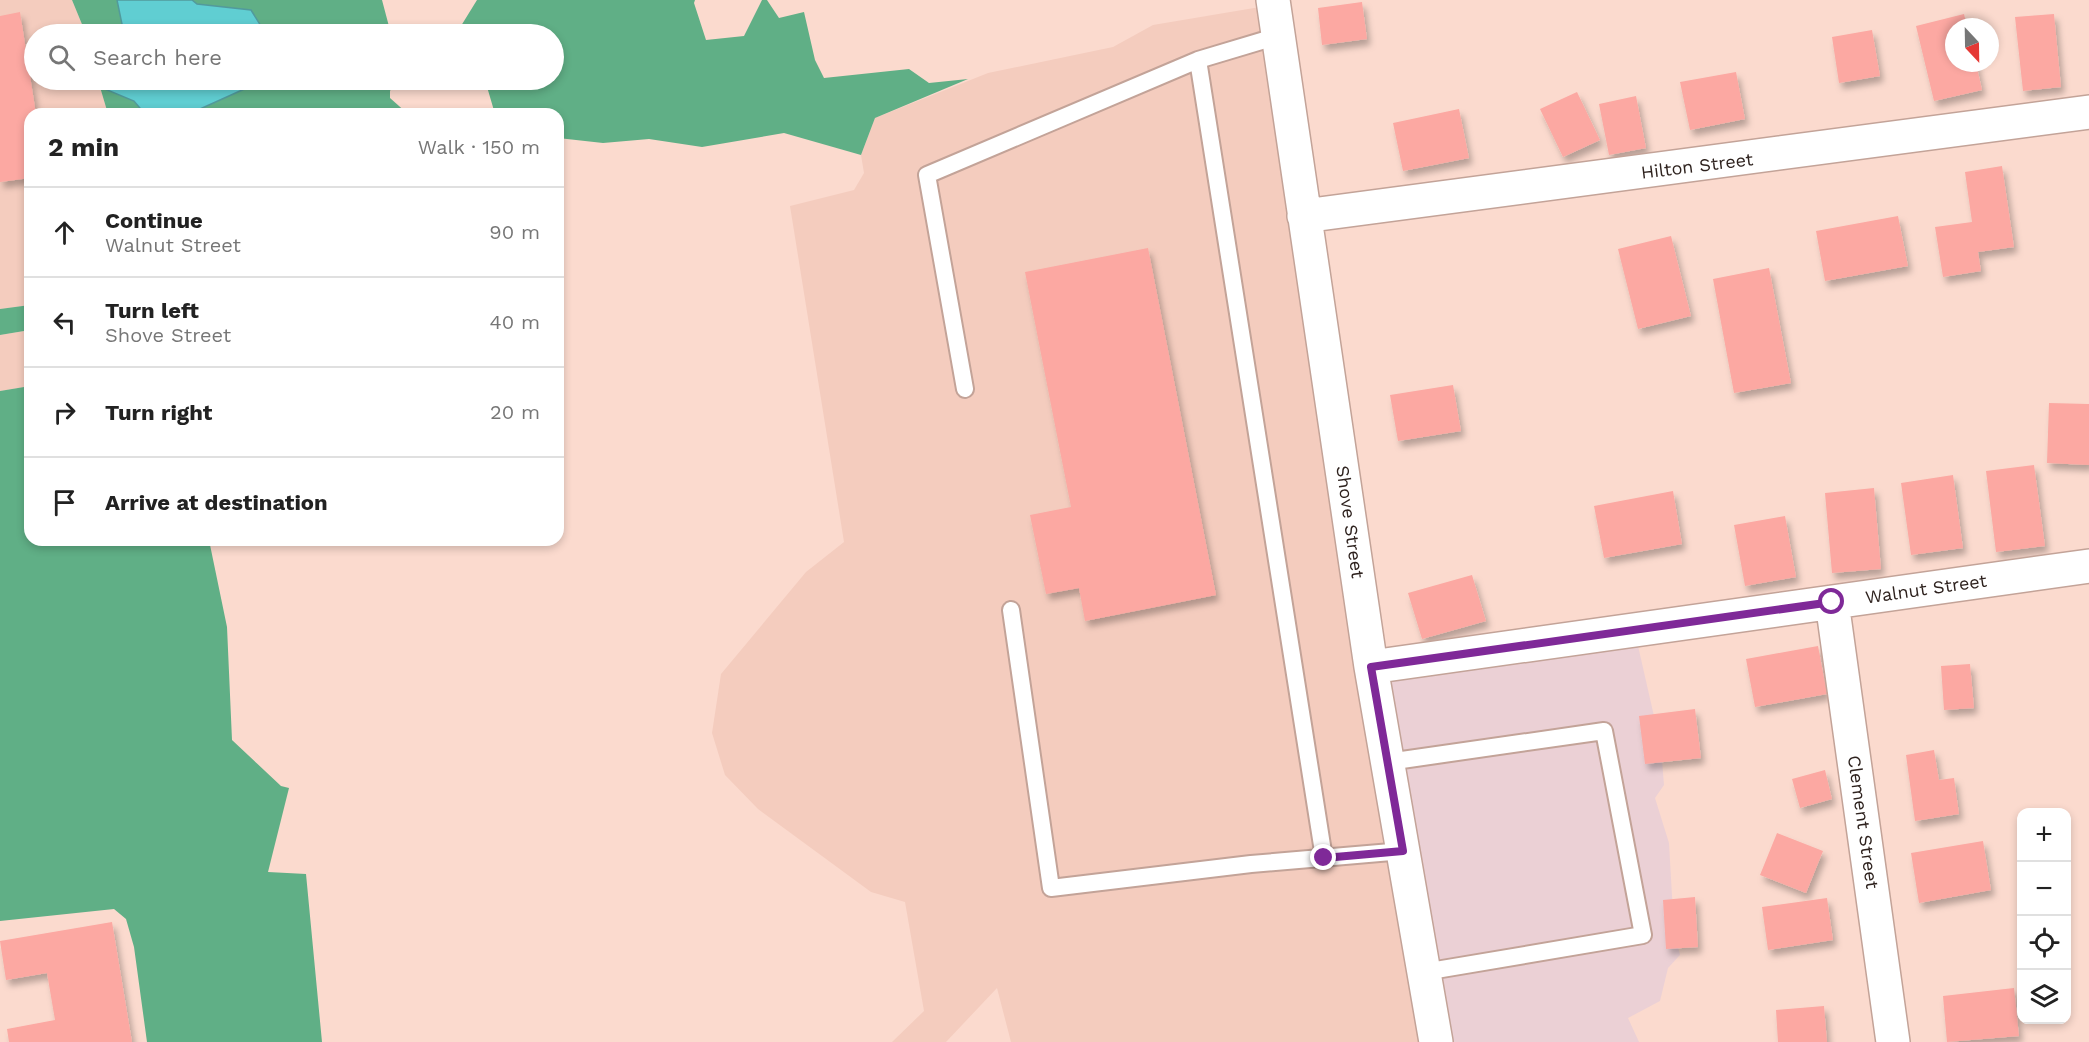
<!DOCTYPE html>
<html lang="en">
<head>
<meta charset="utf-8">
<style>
  :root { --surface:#fff; --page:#f2f2f2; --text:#222; --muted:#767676; --line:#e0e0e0 }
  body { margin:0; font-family:"Work Sans",sans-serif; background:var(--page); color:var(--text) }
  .controls { position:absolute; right:18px; bottom:18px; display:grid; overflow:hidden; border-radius:12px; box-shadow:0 3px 9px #0003 }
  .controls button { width:54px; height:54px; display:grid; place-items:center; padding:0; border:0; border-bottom:2px solid var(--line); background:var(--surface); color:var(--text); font:30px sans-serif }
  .compass { position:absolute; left:1945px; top:18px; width:54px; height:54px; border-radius:50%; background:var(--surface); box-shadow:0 3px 9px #0003; rotate:158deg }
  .stop { position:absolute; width:18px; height:18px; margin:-14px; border:4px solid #7f2998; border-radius:50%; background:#fff }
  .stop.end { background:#7f2998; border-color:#fff; box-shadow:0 2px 6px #0008 }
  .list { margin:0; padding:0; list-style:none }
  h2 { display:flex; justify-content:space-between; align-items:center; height:78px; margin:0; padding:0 24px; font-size:26px }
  h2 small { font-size:20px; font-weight:400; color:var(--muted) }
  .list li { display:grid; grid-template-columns:39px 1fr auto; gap:18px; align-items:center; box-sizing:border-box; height:90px; padding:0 24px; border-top:2px solid var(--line) }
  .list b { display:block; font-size:22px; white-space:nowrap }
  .list p { margin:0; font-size:20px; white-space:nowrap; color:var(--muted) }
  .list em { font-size:20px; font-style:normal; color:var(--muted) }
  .icon { flex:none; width:33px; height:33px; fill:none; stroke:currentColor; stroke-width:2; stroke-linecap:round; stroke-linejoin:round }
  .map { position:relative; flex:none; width:2089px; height:1042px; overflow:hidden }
  .search { position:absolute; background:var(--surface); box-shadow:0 3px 9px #0003; left:24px; top:24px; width:540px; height:66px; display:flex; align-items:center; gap:15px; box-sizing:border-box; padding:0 21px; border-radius:33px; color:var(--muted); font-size:22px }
  .panel { position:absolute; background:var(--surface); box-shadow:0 3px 9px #0003; left:24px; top:108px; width:540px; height:438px; border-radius:18px }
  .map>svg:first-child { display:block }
  .commercial { fill:#ebd0d5 }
  .built { fill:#f4ccbe }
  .forest { fill:#60af86 }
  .water { fill:#60ced2; stroke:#519a9c; stroke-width:1.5 }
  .building { fill:#fca8a2; filter:url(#shadow) }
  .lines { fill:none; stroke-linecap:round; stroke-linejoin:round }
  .lane-casing { stroke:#c3a398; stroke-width:20 }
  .street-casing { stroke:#c3a398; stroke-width:36 }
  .lane { stroke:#fff; stroke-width:16 }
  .street { stroke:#fff; stroke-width:33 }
  .route { stroke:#7f2998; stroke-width:8 }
  .labels { text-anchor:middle; stroke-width:6; stroke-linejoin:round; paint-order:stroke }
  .street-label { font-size:18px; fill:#2e221e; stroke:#fff }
</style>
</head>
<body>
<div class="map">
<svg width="2089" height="1042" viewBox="0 0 2089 1042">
  <defs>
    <filter id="shadow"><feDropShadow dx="3.5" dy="6" stdDeviation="3" flood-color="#0004"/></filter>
  </defs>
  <rect width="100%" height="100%" fill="#fbdace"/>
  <path class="commercial" d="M 1636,637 L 1661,747 L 1664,785 L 1655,798 L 1669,843 L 1674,931 L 1680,955 L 1668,968 L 1660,1001 L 1628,1018 L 1639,1042 L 1436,1042 L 1375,671 Z"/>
  <path class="built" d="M 0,0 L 72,0 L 86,34 L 34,34 L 34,80 L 98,80 L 108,114 L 30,114 L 30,305 L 0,309 Z
    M 1260,7 L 1436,1042 L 1011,1042 L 997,988 L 946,1042 L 892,1042 L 924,1011 L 905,902 L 871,892 L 758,809 L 725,775 L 712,733 L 721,674 L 806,572 L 844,542 L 790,206 L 854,190 L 864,173 L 861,155 L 875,118 L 988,73 L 1113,47 L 1153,25 Z
    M 30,330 L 30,386 L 0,391 L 0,335 Z"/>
  <path class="forest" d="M 72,0 L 117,0 L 124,34 L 86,34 Z
    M 192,0 L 382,0 L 391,34 L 266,34 L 251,10 L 197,4 Z
    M 477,0 L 695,0 L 694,3 L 706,40 L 744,36 L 762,0 L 767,0 L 779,18 L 804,12 L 815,60 L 824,78 L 909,69 L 929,83 L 968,79 L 875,118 L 861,155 L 784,133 L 702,147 L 649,139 L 603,143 L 558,138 L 558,114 L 495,114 L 485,80 L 554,80 L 554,34 L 456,34 Z
    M 257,80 L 396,80 L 390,91 L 390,98 L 408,114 L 189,114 L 251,86 Z
    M 100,87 L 134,101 L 145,114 L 108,114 Z
    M 30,305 L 30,330 L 0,335 L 0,309 Z
    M 30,386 L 30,540 L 209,540 L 227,627 L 232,740 L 281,786 L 289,788 L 268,872 L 306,874 L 322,1042 L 147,1042 L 134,947 L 126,919 L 114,909 L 0,921 L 0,391 Z"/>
  <path class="water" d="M 117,0 L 192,0 L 197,4 L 251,10 L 266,34 L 124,34 Z
    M 98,80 L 257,80 L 251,86 L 189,114 L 145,114 L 134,101 L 100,87 Z"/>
  <path class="building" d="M 1362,2 L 1367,39 L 1322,45 L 1318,8 Z
    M 20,12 L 36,114 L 30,114 L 30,178 L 0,182 L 0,16 Z
    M 1964,14 L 1967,27 L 1954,27 L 1954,63 L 1976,63 L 1982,90 L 1934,101 L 1916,26 Z
    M 2054,14 L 2061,87 L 2023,91 L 2015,17 Z
    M 1872,30 L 1880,76 L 1839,83 L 1832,37 Z
    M 1736,72 L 1745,119 L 1690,130 L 1680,82 Z
    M 1577,92 L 1600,140 L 1563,157 L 1540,109 Z
    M 1636,96 L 1646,148 L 1609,155 L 1599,104 Z
    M 1459,109 L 1469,158 L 1403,171 L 1393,123 Z
    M 2002,166 L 2014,247 L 1978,252 L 1981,271 L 1943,277 L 1935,227 L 1972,222 L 1965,172 Z
    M 1898,216 L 1908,266 L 1825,281 L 1816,231 Z
    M 1671,236 L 1691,316 L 1638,329 L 1618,249 Z
    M 1148,248 L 1216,595 L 1085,621 L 1079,588 L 1046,594 L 1030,515 L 1071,507 L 1025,272 Z
    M 1769,268 L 1791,383 L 1734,393 L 1713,279 Z
    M 1453,385 L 1461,431 L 1398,441 L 1390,395 Z
    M 2049,403 L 2089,404 L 2089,465 L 2047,463 Z
    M 2034,465 L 2045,546 L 1996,552 L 1986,471 Z
    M 1953,475 L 1963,548 L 1911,555 L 1901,483 Z
    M 1874,488 L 1881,569 L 1832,573 L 1825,493 Z
    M 1673,491 L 1682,544 L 1604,558 L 1594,506 Z
    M 1785,516 L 1796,577 L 1745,586 L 1734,525 Z
    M 1472,575 L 1486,621 L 1422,639 L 1408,593 Z
    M 1818,646 L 1827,694 L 1755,707 L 1746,659 Z
    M 1970,664 L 1974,708 L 1944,710 L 1941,666 Z
    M 1695,709 L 1701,758 L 1645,764 L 1639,716 Z
    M 1934,750 L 1939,780 L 1954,778 L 1959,814 L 1915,821 L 1906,755 Z
    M 1825,770 L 1832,799 L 1800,808 L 1792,779 Z
    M 1777,833 L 1823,851 L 1806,893 L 1760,875 Z
    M 1983,841 L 1991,890 L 1919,903 L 1911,853 Z
    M 1695,897 L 1698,947 L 1666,949 L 1663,900 Z
    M 1827,898 L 1833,940 L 1768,950 L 1762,907 Z
    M 112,922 L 132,1042 L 9,1042 L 7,1029 L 55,1020 L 47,973 L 6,980 L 0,941 Z
    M 2014,988 L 2019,1036 L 1947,1042 L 1943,996 Z
    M 1824,1006 L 1827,1042 L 1778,1042 L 1776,1010 Z"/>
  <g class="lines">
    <defs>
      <path id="lane" d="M 1278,36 L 1198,60 L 1324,858
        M 965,389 L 927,175 L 1198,60
        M 1011,610 L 1051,888 L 1251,864 L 1403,851
        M 1388,762 L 1604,731 L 1643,935 L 1424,972"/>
      <path id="street" d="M 1273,0 L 1371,667 L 1436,1042
        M 1304,216 L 2089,112
        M 1832,602 L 1893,1042
        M 1371,667 L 2089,566"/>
    </defs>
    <use href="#lane" class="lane-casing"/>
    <use href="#street" class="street-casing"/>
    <use href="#lane" class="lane"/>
    <use href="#street" class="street"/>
  </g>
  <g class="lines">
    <path class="route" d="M 1324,858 L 1403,851 L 1371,667 L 1832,602"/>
  </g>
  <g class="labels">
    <g class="street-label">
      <text transform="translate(1697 166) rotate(-7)" y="6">Hilton Street</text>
      <text transform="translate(1350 522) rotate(82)" y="6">Shove Street</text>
      <text transform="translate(1926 589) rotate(-8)" y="6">Walnut Street</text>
      <text transform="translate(1863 822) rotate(82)" y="6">Clement Street</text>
    </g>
  </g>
</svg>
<div class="controls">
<button>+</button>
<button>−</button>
<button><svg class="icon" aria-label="locate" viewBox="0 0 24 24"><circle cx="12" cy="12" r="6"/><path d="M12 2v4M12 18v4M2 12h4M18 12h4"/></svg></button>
<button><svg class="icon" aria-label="layers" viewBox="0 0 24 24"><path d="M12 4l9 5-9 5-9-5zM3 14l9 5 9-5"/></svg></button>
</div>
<svg class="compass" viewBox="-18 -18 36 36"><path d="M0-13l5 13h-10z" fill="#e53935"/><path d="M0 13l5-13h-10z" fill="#767676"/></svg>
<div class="stop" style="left:1832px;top:602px"></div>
<div class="stop end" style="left:1324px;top:858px"></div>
<div class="search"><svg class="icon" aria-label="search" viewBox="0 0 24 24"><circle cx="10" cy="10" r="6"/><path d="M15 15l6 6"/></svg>Search here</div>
<section class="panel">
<h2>2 min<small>Walk · 150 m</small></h2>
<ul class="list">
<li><svg class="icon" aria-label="ahead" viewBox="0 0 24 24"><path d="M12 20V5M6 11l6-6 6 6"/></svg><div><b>Continue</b><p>Walnut Street</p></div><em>90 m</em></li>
<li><svg class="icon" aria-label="left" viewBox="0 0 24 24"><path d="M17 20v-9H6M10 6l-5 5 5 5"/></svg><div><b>Turn left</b><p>Shove Street</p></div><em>40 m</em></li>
<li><svg class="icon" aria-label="right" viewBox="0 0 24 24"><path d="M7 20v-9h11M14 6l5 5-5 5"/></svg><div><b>Turn right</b></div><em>20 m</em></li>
<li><svg class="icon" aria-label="arrive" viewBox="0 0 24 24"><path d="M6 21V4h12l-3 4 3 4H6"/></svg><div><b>Arrive at destination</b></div></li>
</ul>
</section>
</div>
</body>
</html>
